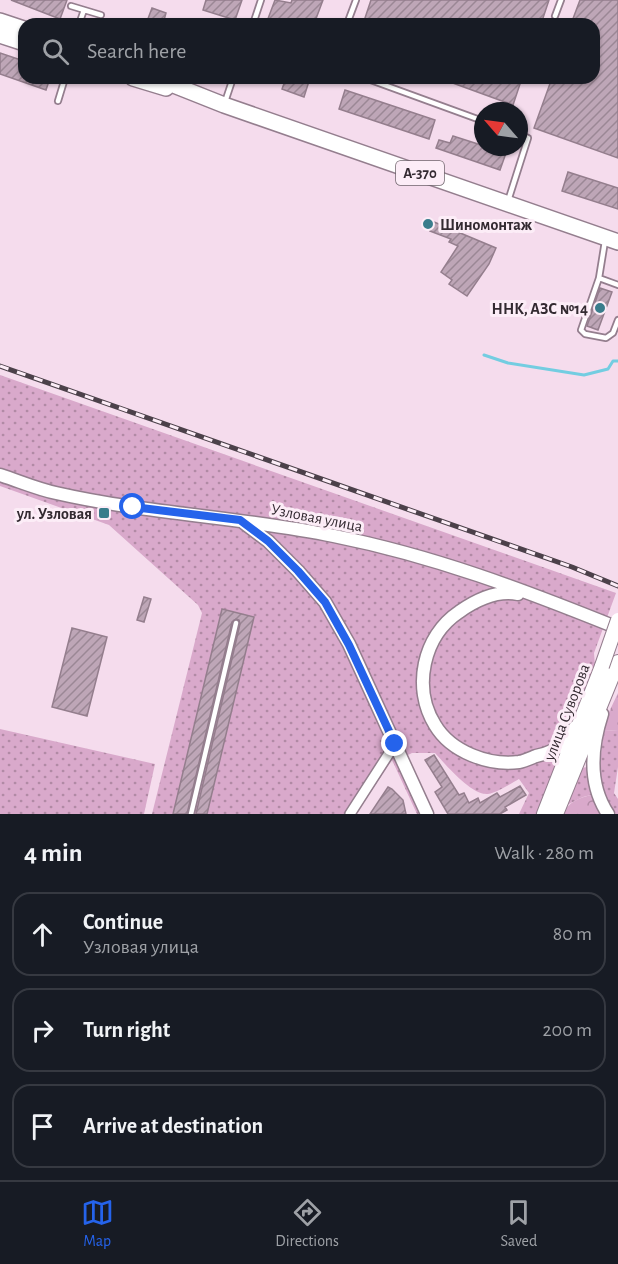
<!DOCTYPE html>
<html lang="en">
<head>
<meta charset="utf-8">
<style>
  :root { --surface:#171b24; --page:#242831; --text:#f1f3f6; --muted:#9ea1a6; --line:#363941; --accent:#2563eb }
  body { margin:0; font-family:"Alegreya Sans",sans-serif; background:var(--page); color:var(--text) }
  .compass { position:absolute; left:474px; top:102px; width:54px; height:54px; border-radius:50%; background:var(--surface); box-shadow:0 2px 4px #0004; rotate:298deg }
  .stop { position:absolute; width:18px; height:18px; margin:-14px; border:4px solid #2563eb; border-radius:50%; background:#fff }
  .stop.end { background:#2563eb; border-color:#fff; box-shadow:0 2px 6px #0008 }
  .list { margin:0; padding:0; list-style:none }
  h2 { display:flex; justify-content:space-between; align-items:center; height:78px; margin:0; padding:0 24px; font-size:26px }
  h2 small { font-size:20px; font-weight:400; color:var(--muted) }
  .list li { display:grid; grid-template-columns:39px 1fr auto; gap:18px; align-items:center; box-sizing:border-box; height:84px; margin:0 12px 12px; padding:0 12px; border:2px solid var(--line); border-radius:18px }
  .list b { display:block; font-size:22px; white-space:nowrap }
  .list p { margin:0; font-size:20px; white-space:nowrap; color:var(--muted) }
  .list em { font-size:20px; font-style:normal; color:var(--muted) }
  .icon { flex:none; width:33px; height:33px; fill:none; stroke:currentColor; stroke-width:2; stroke-linecap:round; stroke-linejoin:round }
  .map { position:relative; flex:none; width:618px; height:814px; overflow:hidden }
  .search { position:absolute; background:var(--surface); box-shadow:0 2px 4px #0004; left:18px; right:18px; top:18px; height:66px; display:flex; align-items:center; gap:15px; box-sizing:border-box; padding:0 21px; border-radius:18px; color:var(--muted); font-size:22px }
  .sheet { height:366px; background:var(--surface) }
  nav { display:flex; justify-content:space-around; align-items:center; box-sizing:border-box; height:84px; border-top:2px solid var(--line); background:var(--surface); font-size:16px; color:var(--muted) }
  nav a { display:grid; justify-items:center; gap:3px }
  nav .on { color:var(--accent) }
  .map>svg:first-child { display:block }
  .grass { fill:url(#grass-dots) }
  .forest { fill:url(#forest-crowns) }
  .lines { fill:none; stroke-linecap:round; stroke-linejoin:round }
  .stream { stroke:#73cde1; stroke-width:3 }
  .building { fill:url(#building-hatch); stroke:#947e8d; stroke-width:1.5 }
  .service-casing { stroke:#947e8e; stroke-width:8 }
  .minor-casing { stroke:#947e8e; stroke-width:12 }
  .tertiary-casing { stroke:#947e8e; stroke-width:15 }
  .secondary-casing { stroke:#947e8e; stroke-width:16 }
  .trunk-casing { stroke:#947e8e; stroke-width:18 }
  .path { stroke:#a18f9b; stroke-width:1.5; stroke-dasharray:6 3; stroke-linecap:butt }
  .service { stroke:#fff; stroke-width:4.5 }
  .minor { stroke:#fff; stroke-width:9 }
  .tertiary { stroke:#fff; stroke-width:12 }
  .secondary { stroke:#fff; stroke-width:14 }
  .trunk { stroke:#fff; stroke-width:15 }
  .rail-casing { stroke:#4c414a; stroke-width:5 }
  .rail { stroke:#fcedf7; stroke-width:3; stroke-dasharray:9; stroke-linecap:butt }
  .secondary-bridge-casing { stroke:#947e8e; stroke-width:16; stroke-linecap:butt }
  .secondary-bridge { stroke:#fff; stroke-width:14 }
  .route { stroke:#2563eb; stroke-width:8 }
  .poi-dot { fill:#397d8c; stroke:#fcedf7; stroke-width:2 }
  .labels { text-anchor:middle; stroke-width:6; stroke-linejoin:round; paint-order:stroke }
  .shield { fill:#fcedf7; stroke:#6f646c; stroke-width:1.5 }
  .shield-label { font-size:15px; font-weight:bold; fill:#332a31 }
  .poi-label { font-size:16px; font-weight:bold; fill:#332a31; stroke:#fcedf7; text-anchor:end }
  .street-label { font-size:16px; fill:#332a31; stroke:#fcedf7 }
</style>
</head>
<body>
<div class="map">
<svg width="618" height="814" viewBox="0 0 618 814">
  <defs>
    <pattern id="grass-dots" width="8" height="8" patternUnits="userSpaceOnUse" patternTransform="scale(1.5)"><rect width="8" height="8" fill="#d9a9cb"/><path d="M2 2h.1M6 6h.1" fill="none" stroke="#b18aa5" stroke-width="1.8" stroke-linecap="round"/></pattern>
    <pattern id="forest-crowns" width="20" height="18" patternUnits="userSpaceOnUse" patternTransform="scale(1.5)"><rect width="20" height="18" fill="#d9a9cb"/><path d="M2 6a3 3 0 1 1 6 0M12 15a3 3 0 1 1 6 0" fill="none" stroke="#b18aa5"/></pattern>
    <pattern id="building-hatch" width="6" height="6" patternUnits="userSpaceOnUse" patternTransform="scale(1.5)"><rect width="6" height="6" fill="#bea6b7"/><path d="M-1 1l2-2M0 6l6-6M5 7l2-2" fill="none" stroke="#9b8795"/></pattern>
  </defs>
  <rect width="100%" height="100%" fill="#f5dced"/>
  <path class="grass" d="M 0,375 L 616,593 L 594,653 L 595,666 L 580,711 L 566,732 L 555,758 L 559,763 L 538,814 L 519,814 L 529,793 L 519,779 C 510,784 498,792 488,794 C 472,796 445,764 435,753 L 412,753 L 402,758 L 427,814 L 417,814 L 392,760 L 356,814 L 152,814 L 202,613 L 198,605 L 109,525 L 0,486 Z
    M 0,729 L 155,764 L 144,814 L 0,814 Z
    M 618,730 L 618,767 L 614,793 L 618,799 L 618,814 L 616,814 C 594,788 600,762 604,731 Z
    M 587,767 L 591,795 L 583,797 L 567,805 L 582,768 Z"/>
  <path class="forest" d="M 618,693 L 618,730 L 604,731 L 608,714 Z
    M 591,795 L 600,814 L 563,814 C 568,802 579,798 591,795 Z"/>
  <g class="lines">
    <path class="stream" d="M 484,355 L 508,363 L 584,375 L 608,369 L 613,361 L 618,361"/>
  </g>
  <path class="building" d="M 11,0 L 67,0 L 60,19 Z
    M 206,0 L 242,0 L 235,20 L 203,10 Z
    M 275,0 L 291,3 L 292,0 L 323,0 L 314,24 L 266,24 Z
    M 371,0 L 549,0 L 541,24 L 363,24 Z
    M 580,0 L 618,0 L 618,158 L 534,128 L 552,78 L 594,78 L 594,24 L 571,24 Z
    M 152,8 L 166,13 L 163,24 L 146,24 Z
    M 0,53 L 24,61 L 24,78 L 50,78 L 46,90 L 0,74 Z
    M 286,78 L 310,78 L 304,97 L 282,89 Z
    M 439,78 L 522,78 L 513,105 Z
    M 345,90 L 435,120 L 429,139 L 339,109 Z
    M 453,136 L 506,153 L 500,170 L 436,148 L 439,140 L 450,143 Z
    M 568,172 L 618,188 L 618,209 L 562,191 Z
    M 434,222 L 496,248 L 489,264 L 467,296 L 449,284 L 452,280 L 441,272 L 458,246 L 449,242 L 451,239 L 430,231 Z
    M 600,288 L 612,292 L 598,330 L 587,326 Z
    M 144,597 L 151,599 L 144,622 L 137,620 Z
    M 222,609 L 254,617 L 207,814 L 196,814 L 240,624 L 239,620 L 236,619 L 232,622 L 187,814 L 173,814 Z
    M 72,628 L 107,637 L 87,716 L 52,707 Z
    M 434,755 L 459,795 L 464,793 L 469,803 L 478,798 L 480,803 L 497,793 L 500,797 L 520,786 L 526,795 L 505,807 L 507,810 L 500,814 L 448,814 L 435,792 L 442,787 L 425,760 Z
    M 388,787 L 392,789 L 403,800 L 406,814 L 370,814 Z"/>
  <g class="lines">
    <defs>
      <path id="service" d="M 71,6 L 101,15
        M 555,16 L 561,0
        M 79,24 L 84,10
        M 253,24 L 261,0
        M 347,24 L 356,0
        M 365,78 L 483,121
        M 58,101 L 65,78
        M 225,102 L 233,78
        M 508,201 L 528,138 L 519,134
        M 605,241 L 599,278 L 618,285
        M 599,278 L 581,330 L 585,334 L 606,338 L 613,333 L 618,320
        M 191,814 L 236,623"/>
      <path id="minor" d="M 350,814 L 395,744"/>
      <path id="tertiary" d="M 0,475 C 19,481 37,489 56,493 C 148,514 242,517 334,536 C 434,556 524,590 618,628
        M 244,523 L 268,541 L 298,571 L 325,602 L 349,644 L 427,814
        M 518,594 C 497,590 476,600 459,612 C 423,636 412,688 435,725 C 451,752 489,766 519,762 C 525,761 531,758 536,756 C 546,754 558,749 565,742 C 569,738 572,732 575,727
        M 602,714 C 591,748 588,784 608,814"/>
      <path id="secondary" d="M 544,814 L 602,666
        M 556,814 L 618,662"/>
      <path id="trunk" d="M 0,21 L 24,29
        M 0,35 L 24,43
        M 133,78 L 166,88
        M 156,78 L 224,105 L 618,242"/>
    </defs>
    <use href="#service" class="service-casing"/>
    <use href="#minor" class="minor-casing"/>
    <use href="#tertiary" class="tertiary-casing"/>
    <use href="#secondary" class="secondary-casing"/>
    <use href="#trunk" class="trunk-casing"/>
    <path class="path" d="M 88,79 L 89,78"/>
    <use href="#service" class="service"/>
    <use href="#minor" class="minor"/>
    <use href="#tertiary" class="tertiary"/>
    <use href="#secondary" class="secondary"/>
    <use href="#trunk" class="trunk"/>
    <defs>
      <path id="rail" d="M 0,366 L 572,567 L 618,586"/>
    </defs>
    <use href="#rail" class="rail-casing"/>
    <use href="#rail" class="rail"/>
    <defs>
      <path id="secondary-bridge" d="M 602,666 L 618,620"/>
    </defs>
    <use href="#secondary-bridge" class="secondary-bridge-casing"/>
    <use href="#secondary-bridge" class="secondary-bridge"/>
  </g>
  <g class="lines">
    <path class="route" d="M 133,507 L 240,520 L 268,541 L 298,571 L 325,602 L 349,645 L 395,744"/>
  </g>
  <g class="poi-dot">
    <circle cx="428" cy="224" r="6"/>
    <circle cx="600" cy="308" r="6"/>
    <rect x="98" y="507" width="12" height="12" rx="3"/>
  </g>
  <g class="labels">
    <rect class="shield" x="396" y="161" width="48" height="24" rx="4.5"/>
    <g class="shield-label">
      <text x="420" y="178">А-370</text>
    </g>
    <g class="poi-label">
      <text x="440" y="230" text-anchor="start">Шиномонтаж</text>
      <text x="588" y="314">ННК, АЗС №14</text>
      <text x="92" y="519">ул. Узловая</text>
    </g>
    <g class="street-label">
      <text transform="translate(317 517) rotate(11)" y="6">Узловая улица</text>
      <text transform="translate(566 712) rotate(-69)" y="6">улица Суворова</text>
    </g>
  </g>
</svg>
<svg class="compass" viewBox="-18 -18 36 36"><path d="M0-13l5 13h-10z" fill="#e53935"/><path d="M0 13l5-13h-10z" fill="#9ea1a6"/></svg>
<div class="stop" style="left:133px;top:507px"></div>
<div class="stop end" style="left:395px;top:744px"></div>
<div class="search"><svg class="icon" aria-label="search" viewBox="0 0 24 24"><circle cx="10" cy="10" r="6"/><path d="M15 15l6 6"/></svg>Search here</div>
</div>
<section class="sheet">
<h2>4 min<small>Walk · 280 m</small></h2>
<ul class="list">
<li><svg class="icon" aria-label="ahead" viewBox="0 0 24 24"><path d="M12 20V5M6 11l6-6 6 6"/></svg><div><b>Continue</b><p>Узловая улица</p></div><em>80 m</em></li>
<li><svg class="icon" aria-label="right" viewBox="0 0 24 24"><path d="M7 20v-9h11M14 6l5 5-5 5"/></svg><div><b>Turn right</b></div><em>200 m</em></li>
<li><svg class="icon" aria-label="arrive" viewBox="0 0 24 24"><path d="M6 21V4h12l-3 4 3 4H6"/></svg><div><b>Arrive at destination</b></div></li>
</ul>
</section>
<nav>
<a class="on"><svg class="icon" aria-label="map" viewBox="0 0 24 24"><path d="M3 6l6-2 6 2 6-2v14l-6 2-6-2-6 2zM9 4v14M15 6v14"/></svg>Map</a>
<a><svg class="icon" aria-label="directions" viewBox="0 0 24 24"><path d="M12 3l9 9-9 9-9-9zM9 14v-3h6M13 9l2 2-2 2"/></svg>Directions</a>
<a><svg class="icon" aria-label="saved" viewBox="0 0 24 24"><path d="M7 4h10v16l-5-4-5 4z"/></svg>Saved</a>
</nav>
</body>
</html>
